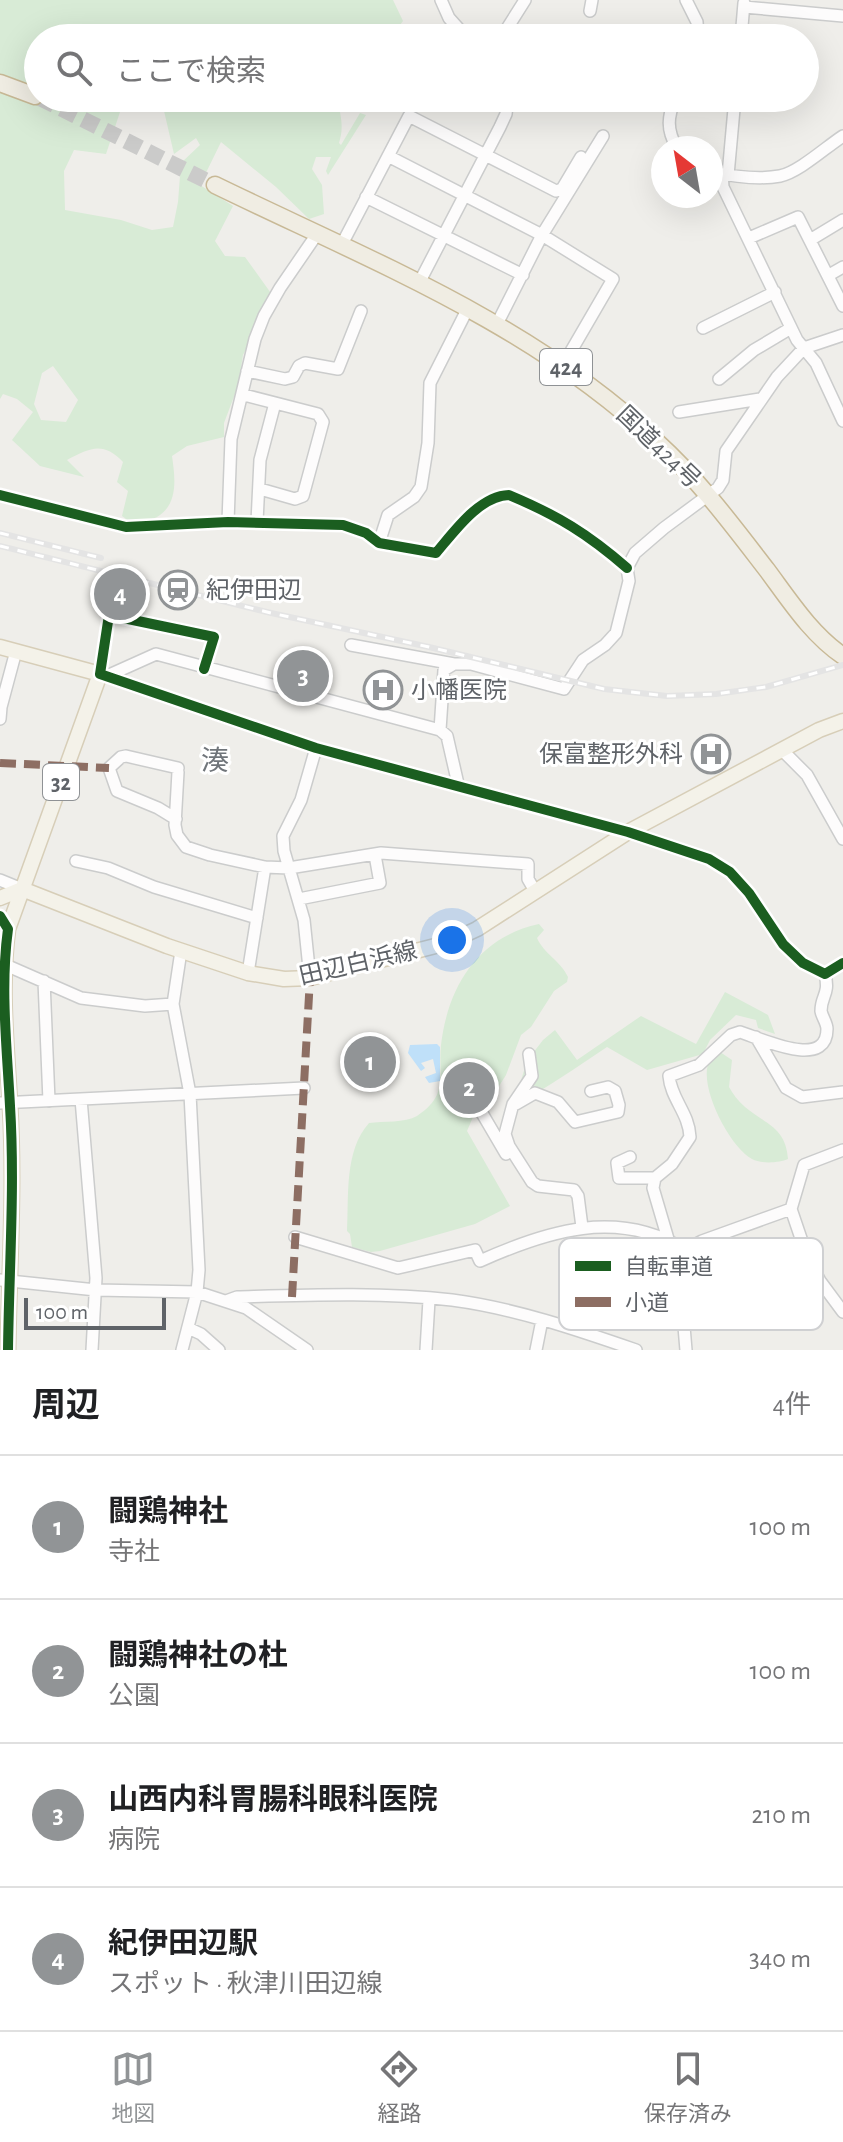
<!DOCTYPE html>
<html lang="ja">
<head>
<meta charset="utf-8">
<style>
  :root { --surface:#fff; --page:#f6f6f6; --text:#202124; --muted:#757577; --line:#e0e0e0; --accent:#919496 }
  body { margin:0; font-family:"Alegreya Sans","Noto Sans JP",sans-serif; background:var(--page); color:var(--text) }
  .compass { position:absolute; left:651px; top:136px; width:72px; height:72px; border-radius:50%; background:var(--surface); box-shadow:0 8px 32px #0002; rotate:329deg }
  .scale { position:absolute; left:24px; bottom:20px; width:142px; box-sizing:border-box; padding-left:8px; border:4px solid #5f6368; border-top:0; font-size:22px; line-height:28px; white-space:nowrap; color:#5f6368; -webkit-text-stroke:6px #fff; paint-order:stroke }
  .you { position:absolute; left:452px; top:940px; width:28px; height:28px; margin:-20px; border:6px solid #fff; border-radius:50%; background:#1a73e8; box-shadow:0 0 0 12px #1a73e833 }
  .badge { display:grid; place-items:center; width:52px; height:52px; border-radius:50%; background:var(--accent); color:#fff; font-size:26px; font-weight:700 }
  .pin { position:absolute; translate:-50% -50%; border:4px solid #fff; box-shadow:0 2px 8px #0006 }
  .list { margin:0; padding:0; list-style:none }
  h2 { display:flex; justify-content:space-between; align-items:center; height:104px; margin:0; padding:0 32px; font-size:34px }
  h2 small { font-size:26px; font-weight:400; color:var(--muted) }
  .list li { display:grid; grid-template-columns:52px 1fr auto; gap:24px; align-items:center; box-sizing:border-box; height:144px; padding:0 32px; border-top:2px solid var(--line) }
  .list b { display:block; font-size:30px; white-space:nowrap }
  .list p { margin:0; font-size:26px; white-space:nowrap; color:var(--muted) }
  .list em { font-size:26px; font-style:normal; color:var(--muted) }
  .icon { flex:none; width:44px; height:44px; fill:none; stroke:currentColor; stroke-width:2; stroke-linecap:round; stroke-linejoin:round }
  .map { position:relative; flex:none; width:843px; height:1350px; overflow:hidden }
  .search { position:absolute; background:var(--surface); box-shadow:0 8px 32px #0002; left:24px; right:24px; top:24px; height:88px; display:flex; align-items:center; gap:20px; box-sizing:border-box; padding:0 28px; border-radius:44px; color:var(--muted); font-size:30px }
  .sheet { height:680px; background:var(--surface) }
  nav { display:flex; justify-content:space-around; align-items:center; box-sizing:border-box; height:112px; border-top:2px solid var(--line); background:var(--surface); font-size:22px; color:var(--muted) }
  nav a { display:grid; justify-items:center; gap:4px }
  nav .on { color:var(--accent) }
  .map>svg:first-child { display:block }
  .green { fill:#d8ebd6; fill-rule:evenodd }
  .water { fill:#bfe0f9 }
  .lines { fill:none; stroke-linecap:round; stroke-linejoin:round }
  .highway-tunnel { stroke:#cbcbca; stroke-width:16; stroke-dasharray:16 8; stroke-linecap:butt }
  .minor-casing { stroke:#cbcccc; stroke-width:14 }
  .major-casing { stroke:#d7ceb8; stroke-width:17 }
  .highway-casing { stroke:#c8b996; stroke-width:19 }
  .minor { stroke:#fdfcfc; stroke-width:11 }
  .major { stroke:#f4f2e9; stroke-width:14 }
  .highway { stroke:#f0ede3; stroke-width:16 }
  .rail-casing { stroke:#e4e4e4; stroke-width:6 }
  .rail { stroke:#fff; stroke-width:3; stroke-dasharray:9; stroke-linecap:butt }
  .quiet { stroke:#8d6e63; stroke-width:8; stroke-dasharray:16 8; stroke-linecap:butt }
  .cycleway-casing { stroke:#fff; stroke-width:15 }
  .cycleway { stroke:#1b5e20; stroke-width:10 }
  .labels { text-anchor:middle; stroke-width:6; stroke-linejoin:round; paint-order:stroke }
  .shield { fill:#fff; stroke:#8f9295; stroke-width:2 }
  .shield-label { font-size:22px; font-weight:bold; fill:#5f6368 }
  .street-label { font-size:24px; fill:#5f6368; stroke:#fff }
  .poi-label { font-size:24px; fill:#5f6368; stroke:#fff; text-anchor:start }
  .quarter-label { font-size:28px; fill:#70757a; stroke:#fff }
  .key { fill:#fff; stroke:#cfd0d2; stroke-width:2 }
  .key-label { font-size:22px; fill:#5f6368 }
</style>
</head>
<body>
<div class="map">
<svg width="843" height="1350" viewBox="0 0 843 1350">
  <rect width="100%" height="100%" fill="#efeeea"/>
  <path class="green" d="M 0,0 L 393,0 L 403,21 L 390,38 L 38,38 L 38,98 L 98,98 L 121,109 L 106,154 L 74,150 L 64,171 L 65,210 L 121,220 L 152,230 L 173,227 L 178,202 L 181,163 L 200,145 L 196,138 L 174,154 L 161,98 L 339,98 C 339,117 345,123 339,143 L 341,145 L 360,113 L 366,115 L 328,175 L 326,171 L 331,157 L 316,157 L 312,169 L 322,185 L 324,214 L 309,219 L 276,187 L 221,142 L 200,185 L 233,206 L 215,241 L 225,256 L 245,257 L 273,296 L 243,355 L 238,386 L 224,423 L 224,437 L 187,446 L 172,456 C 175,477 179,504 157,517 C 150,521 138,521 130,522 L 122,516 L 128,491 L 117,482 L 123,462 C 103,441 90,448 67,460 L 84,477 L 40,466 L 12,440 L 33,412 L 17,399 L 3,394 L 0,399 ZM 53,366 L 78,400 L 66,422 L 41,420 L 34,404 L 42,373 Z
    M 539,924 L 544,930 L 537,938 C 544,954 560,960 568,977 L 567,982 L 554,991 L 531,1027 L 521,1035 L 506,1075 L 489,1102 L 473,1117 L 467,1131 L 510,1206 L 475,1224 L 380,1251 L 371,1252 L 352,1247 L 350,1234 L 347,1231 C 349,1196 344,1151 369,1123 C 383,1121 405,1123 417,1116 C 449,1095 438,1076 441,1045 C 448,986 478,937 539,924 Z
    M 725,992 L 768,1015 L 775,1034 L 758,1028 L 756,1020 L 736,1015 L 710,1040 L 703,1054 L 647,1070 L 607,1047 C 576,1068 546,1088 513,1107 L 529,1054 L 533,1053 L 543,1040 L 555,1030 L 577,1060 L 641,1016 L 696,1044 Z
    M 720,1052 L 732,1060 L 729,1087 C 733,1094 738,1101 745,1107 C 765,1124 786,1127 788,1159 C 779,1163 761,1164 752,1159 C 730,1148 696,1083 710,1060 C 713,1057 717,1055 720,1052 Z"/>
  <path class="water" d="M 437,1044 L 440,1047 L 440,1081 L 429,1083 L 425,1077 L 436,1073 L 433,1059 L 421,1063 L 425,1068 L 421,1071 L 408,1053 L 410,1045 Z"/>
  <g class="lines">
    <path class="highway-tunnel" d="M 40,98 L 215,185"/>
    <defs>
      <path id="minor" d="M 441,0 L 449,18 L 467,38
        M 686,0 L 697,22 L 698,38
        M 744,7 L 843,16
        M 590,11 L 592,0
        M 501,38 L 525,0
        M 741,38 L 744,3
        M 675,98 C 668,117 666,129 677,148
        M 388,156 L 542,235 L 613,279 L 563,365
        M 711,172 C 731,176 759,180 780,176 C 799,172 826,147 843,136
        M 722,174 L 723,187 L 797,340 L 816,363 L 843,421
        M 728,175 L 735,98
        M 366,197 L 523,275
        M 749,238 L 798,217 L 843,306
        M 810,240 L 843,220
        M 341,246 L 409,116 L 556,191 L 562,189 L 581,157
        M 829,275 L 843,267
        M 419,283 L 500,127 L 506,114 L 508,98
        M 497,324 L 542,235 L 603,136
        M 703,328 L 775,292
        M 247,371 L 285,379 L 293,377 L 299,366 L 305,363 L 338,369 L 361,311
        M 719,379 L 754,350 L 791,328
        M 244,395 L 318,414 L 323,422 L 303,496 L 295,499 L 260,489
        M 679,412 L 760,399
        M 0,495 L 126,527 L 228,522 L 343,525 L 366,533 L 379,543 L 436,553 C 454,532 479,496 509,495 C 557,515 588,534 627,568
        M 228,522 L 231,439 L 255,339 L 264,316 L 280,288 L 317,234
        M 257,522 L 260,460 L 275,403
        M 379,543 L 388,515 L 414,497 L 421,487 L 428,443 L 430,383 L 468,308
        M 351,645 L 454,664
        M 204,669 L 214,637 L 109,615 L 100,674 L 316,748 L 628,832 L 709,859 L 730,872 L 749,893 L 783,944 L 803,963 L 825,974 L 843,963
        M 107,676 L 156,654 L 440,730 L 447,736 L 458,784
        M 0,719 L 1,707 L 16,651
        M 440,730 L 444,670 L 454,664 L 471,664 L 564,689 L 583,660 L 605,645 L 616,633 L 629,581 L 627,568 L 635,553 L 664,528 L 718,488 L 723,480 L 726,451 L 777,377 L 804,348 L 843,335
        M 782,750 L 807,775 L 843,839
        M 178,772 L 175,825 L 177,835 L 186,847 L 210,855 L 265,867 L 289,868 L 381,853 L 528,864 L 528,879 L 535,891
        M 176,819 L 158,808 L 117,791 L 109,768 L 121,757 L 126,756 L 178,768
        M 76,861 L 108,868 L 154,887 L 257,918
        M 0,880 L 22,889
        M 299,899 L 380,883 L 375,855
        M 181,951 L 173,1004 L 190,1094 L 199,1270 L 197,1292 L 182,1350
        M 1,963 L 81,998 L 145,1006 L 173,1004
        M 248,973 L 265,867
        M 310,978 L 304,920 L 284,851 L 283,836 L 301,800 L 316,748
        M 44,981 L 49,1101
        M 756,1037 L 786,1088 L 802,1097 L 843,1092
        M 529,1054 L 532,1076 L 513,1104 L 505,1134 L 509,1146 L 532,1182 L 538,1186 L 574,1190 L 578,1196 L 582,1227
        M 81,1099 L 96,1278 L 92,1350
        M 0,1103 L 304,1088
        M 516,1104 L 535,1093 L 558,1102 L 575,1122 L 618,1112 L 619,1105 L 615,1091 L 608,1087 L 591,1091
        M 479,1108 L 506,1154
        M 843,1150 L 804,1165 L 791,1209 L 807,1256 L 820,1281 L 843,1312
        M 630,1157 L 617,1163 L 619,1178 L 655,1178
        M 295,1237 L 398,1268 L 475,1250 L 480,1261 C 547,1231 618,1208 685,1250
        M 668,1239 L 653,1188 L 655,1178 L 672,1164 L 690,1137 C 689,1113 671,1099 669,1076 L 699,1065 L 731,1035 L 740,1032 C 760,1038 827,1071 827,1029 C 827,1023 822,1017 821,1011 C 821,995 830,995 825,974
        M 685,1250 L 702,1241 L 791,1209
        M 685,1250 L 682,1303 L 686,1350
        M 0,1280 L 96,1290 L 197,1292 L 246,1308 L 307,1350
        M 226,1301 L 237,1297 C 308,1295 381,1292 452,1300 C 514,1308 578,1330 636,1350
        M 188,1328 L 201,1334 L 219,1350
        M 426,1350 L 429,1300
        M 536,1350 L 542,1320"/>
      <path id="major" d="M 0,647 L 100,674 L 8,929 C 0,988 7,1047 10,1106 C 15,1187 9,1269 8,1350
        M 22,889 L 167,946 L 248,973 L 284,979 L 310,978 L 447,943 L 477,929 L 628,832 L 819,730 L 843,721
        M 0,898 L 22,889"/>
      <path id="highway" d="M 0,83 L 35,96
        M 215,185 C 369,260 531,323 657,442 C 699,480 733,526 767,570 C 790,601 811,634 843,656"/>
    </defs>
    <use href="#minor" class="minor-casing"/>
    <use href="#major" class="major-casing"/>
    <use href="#highway" class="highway-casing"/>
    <use href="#minor" class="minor"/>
    <use href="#major" class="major"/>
    <use href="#highway" class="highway"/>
    <defs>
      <path id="rail" d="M 0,533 L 101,558
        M 0,546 L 271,613 L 429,647 L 604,689 L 667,696 L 716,694 L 766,687 L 843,665"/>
    </defs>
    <use href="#rail" class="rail-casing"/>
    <use href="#rail" class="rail"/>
    <path class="quiet" d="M 0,763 L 109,768
      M 292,1297 L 310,978"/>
    <defs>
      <path id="cycleway" d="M 0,495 L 126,527 L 228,522 L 343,525 L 366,533 L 379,543 L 436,553 C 454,532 479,496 509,495 C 557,515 588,534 627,568
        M 204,669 L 214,637 L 109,615 L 100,674 L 316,748 L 628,832 L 709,859 L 730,872 L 749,893 L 783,944 L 803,963 L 825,974 L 843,963
        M 0,916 L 8,929 C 0,988 7,1047 10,1106 C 15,1187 9,1269 8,1350"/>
    </defs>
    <use href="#cycleway" class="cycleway-casing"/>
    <use href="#cycleway" class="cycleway"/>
  </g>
  <defs>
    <symbol id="station-ring" viewBox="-11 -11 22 22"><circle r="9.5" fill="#fff" stroke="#919496" stroke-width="1.5"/><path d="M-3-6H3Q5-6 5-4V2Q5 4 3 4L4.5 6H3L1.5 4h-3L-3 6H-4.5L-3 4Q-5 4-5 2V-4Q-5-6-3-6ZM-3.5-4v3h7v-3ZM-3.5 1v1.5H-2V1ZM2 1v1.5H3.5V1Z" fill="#919496"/></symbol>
    <symbol id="hospital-ring" viewBox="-11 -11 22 22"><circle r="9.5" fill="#fff" stroke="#919496" stroke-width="1.5"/><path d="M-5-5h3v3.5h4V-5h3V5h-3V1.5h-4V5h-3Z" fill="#919496"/></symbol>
  </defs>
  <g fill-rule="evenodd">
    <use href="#station-ring" x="156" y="568" width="44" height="44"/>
    <use href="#hospital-ring" x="361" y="668" width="44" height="44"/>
    <use href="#hospital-ring" x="689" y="732" width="44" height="44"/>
  </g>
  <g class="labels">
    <g class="shield">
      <rect x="540" y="349" width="52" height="36" rx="6"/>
      <rect x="43" y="764" width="36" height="36" rx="6"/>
    </g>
    <g class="shield-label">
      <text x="566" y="375">424</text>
      <text x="61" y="790">32</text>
    </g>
    <g class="street-label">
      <text transform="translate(659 447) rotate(44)" y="8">国道424号</text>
      <text transform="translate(358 963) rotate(-13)" y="8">田辺白浜線</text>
    </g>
    <g class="poi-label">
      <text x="206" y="598">紀伊田辺</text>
      <text x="411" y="698">小幡医院</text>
      <text x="683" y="762" text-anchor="end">保富整形外科</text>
    </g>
    <g class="quarter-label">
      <text x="215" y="770">湊</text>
    </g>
  </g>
  <rect x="559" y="1238" width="264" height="92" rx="12" class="key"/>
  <rect x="575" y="1261" width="36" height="10" fill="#1b5e20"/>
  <rect x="575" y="1297" width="36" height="10" fill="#8d6e63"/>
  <g class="key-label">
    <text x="625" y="1274">自転車道</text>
    <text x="625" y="1310">小道</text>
  </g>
</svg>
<svg class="compass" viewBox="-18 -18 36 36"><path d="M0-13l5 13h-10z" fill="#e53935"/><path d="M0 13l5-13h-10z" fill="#757577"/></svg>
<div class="scale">100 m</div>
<div class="you"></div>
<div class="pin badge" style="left:370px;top:1062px">1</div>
<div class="pin badge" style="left:469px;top:1088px">2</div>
<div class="pin badge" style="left:303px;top:676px">3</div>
<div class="pin badge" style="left:120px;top:594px">4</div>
<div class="search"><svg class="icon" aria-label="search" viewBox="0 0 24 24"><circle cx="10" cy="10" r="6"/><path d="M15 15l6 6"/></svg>ここで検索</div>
</div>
<section class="sheet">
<h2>周辺<small>4件</small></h2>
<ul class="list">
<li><span class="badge">1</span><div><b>闘鶏神社</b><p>寺社</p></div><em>100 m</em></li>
<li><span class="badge">2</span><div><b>闘鶏神社の杜</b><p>公園</p></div><em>100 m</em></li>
<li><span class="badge">3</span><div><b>山西内科胃腸科眼科医院</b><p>病院</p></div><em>210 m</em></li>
<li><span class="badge">4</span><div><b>紀伊田辺駅</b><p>スポット · 秋津川田辺線</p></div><em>340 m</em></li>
</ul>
</section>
<nav>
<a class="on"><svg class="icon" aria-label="map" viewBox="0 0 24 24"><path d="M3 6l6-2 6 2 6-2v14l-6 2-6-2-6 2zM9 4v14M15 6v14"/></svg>地図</a>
<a><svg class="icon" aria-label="directions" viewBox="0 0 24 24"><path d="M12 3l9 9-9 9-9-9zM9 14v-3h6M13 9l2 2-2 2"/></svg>経路</a>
<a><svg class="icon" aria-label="saved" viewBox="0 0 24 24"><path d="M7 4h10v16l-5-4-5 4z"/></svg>保存済み</a>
</nav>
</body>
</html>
